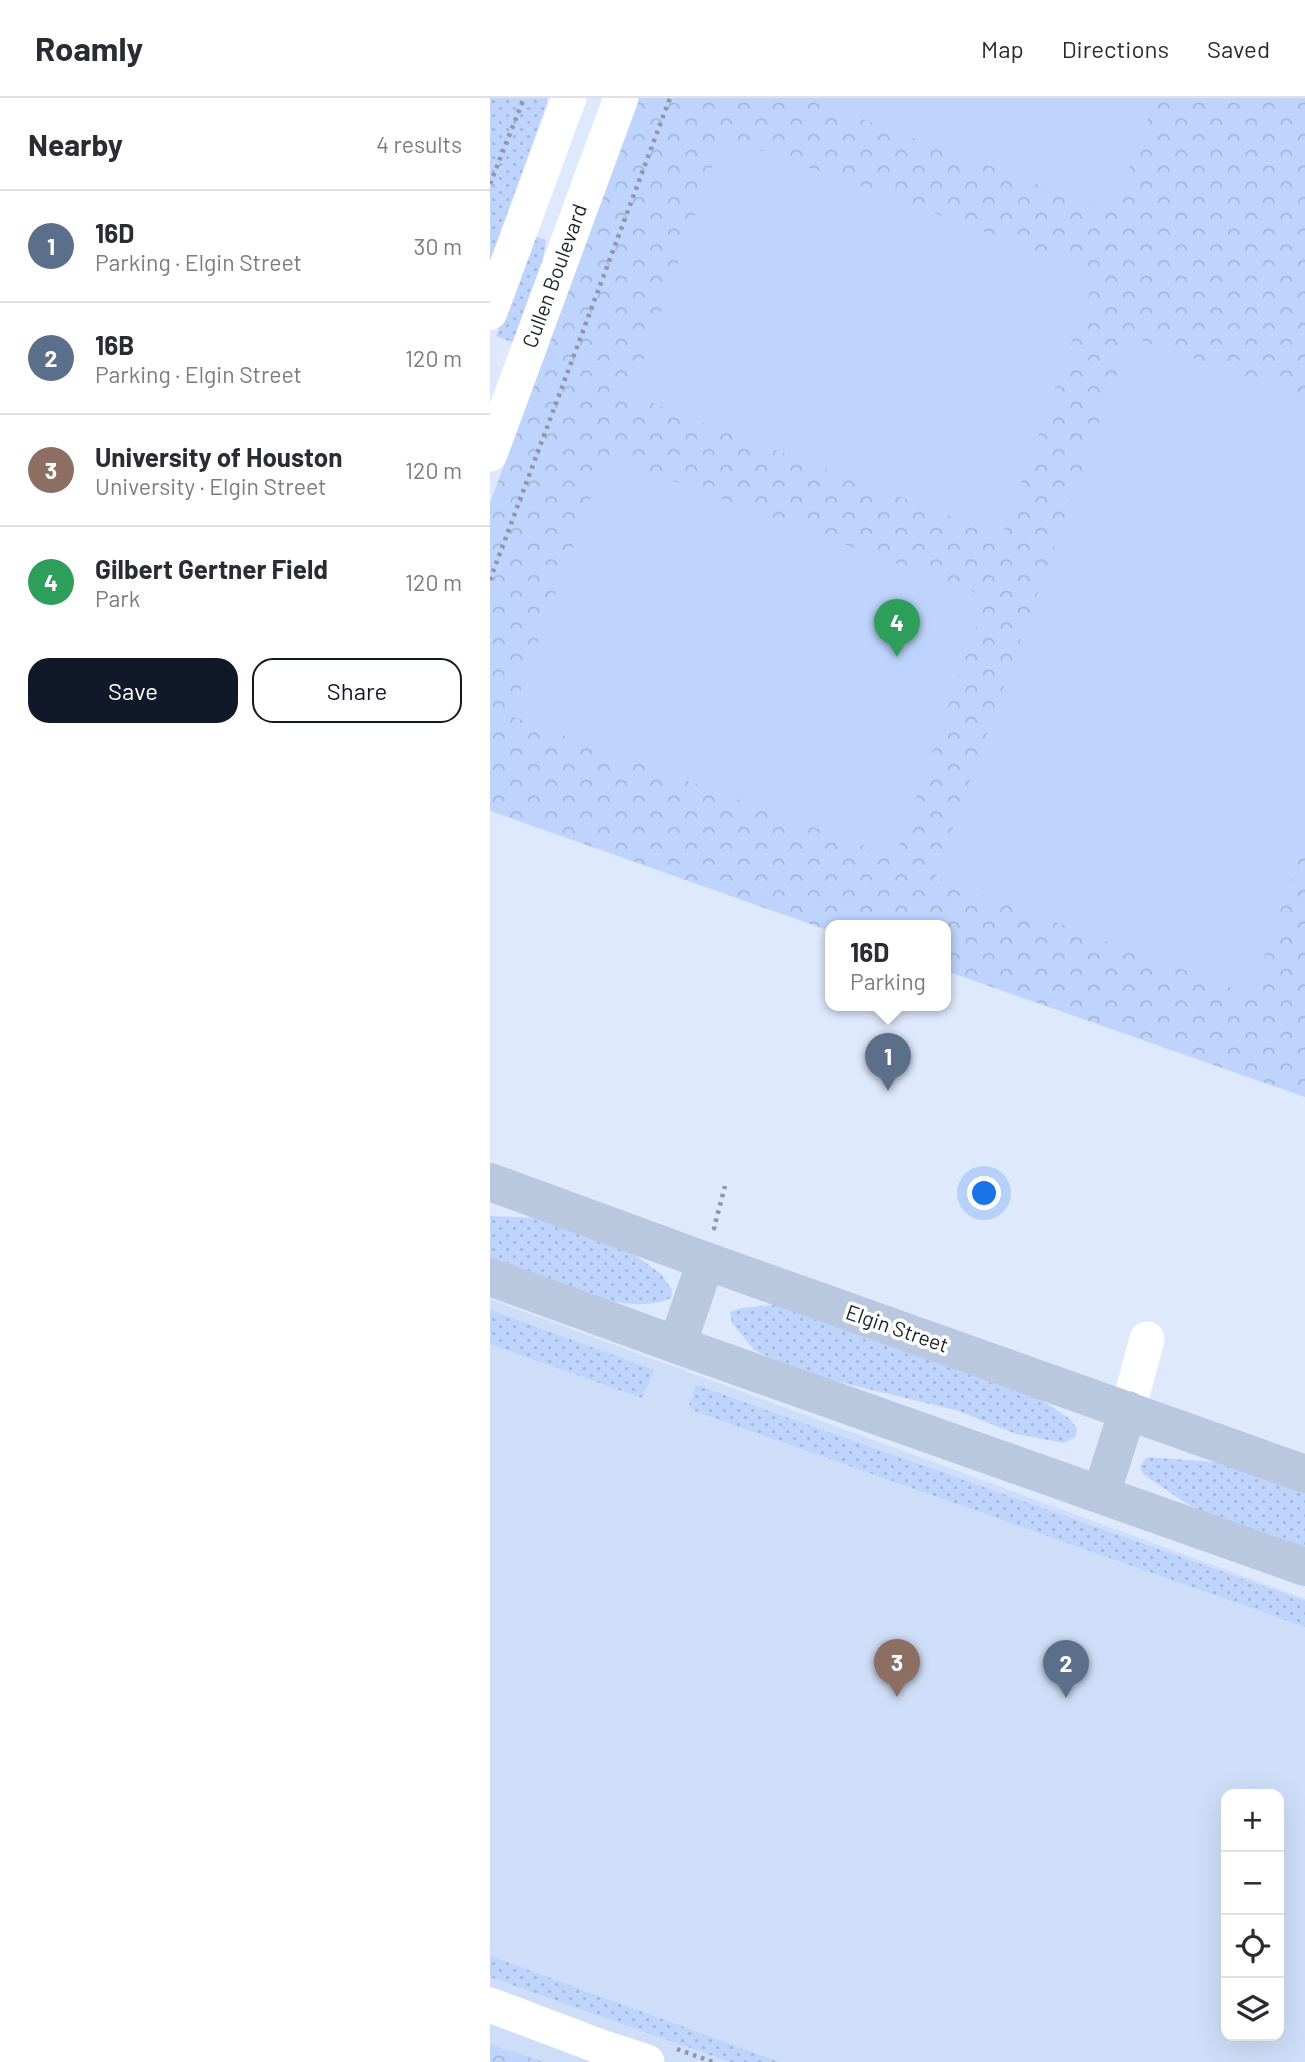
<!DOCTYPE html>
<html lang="en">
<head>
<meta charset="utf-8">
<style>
  :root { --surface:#fff; --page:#f2f2f3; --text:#2b2b33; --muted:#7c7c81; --line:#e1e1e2; --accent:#111827 }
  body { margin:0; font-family:Barlow,sans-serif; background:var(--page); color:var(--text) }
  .controls { position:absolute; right:21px; bottom:21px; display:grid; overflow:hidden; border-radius:14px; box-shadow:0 7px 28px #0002 }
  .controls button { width:63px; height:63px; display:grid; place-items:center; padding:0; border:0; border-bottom:2px solid var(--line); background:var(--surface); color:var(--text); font:35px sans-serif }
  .you { position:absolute; left:495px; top:1096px; width:24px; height:24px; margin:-18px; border:5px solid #fff; border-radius:50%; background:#1a73e8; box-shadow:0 0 0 10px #1a73e833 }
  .badge { display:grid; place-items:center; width:46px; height:46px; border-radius:50%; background:var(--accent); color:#fff; font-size:23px; font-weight:700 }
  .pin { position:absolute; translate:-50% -58px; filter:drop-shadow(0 2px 4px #0008) }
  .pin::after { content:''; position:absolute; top:37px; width:24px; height:21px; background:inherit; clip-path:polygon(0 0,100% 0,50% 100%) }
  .popup { position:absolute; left:335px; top:822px; width:126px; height:91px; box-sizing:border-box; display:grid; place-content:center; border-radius:14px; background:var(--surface); filter:drop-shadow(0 2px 5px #0005); font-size:23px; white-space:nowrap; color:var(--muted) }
  .popup b { font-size:26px; color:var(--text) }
  .popup::after { content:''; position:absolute; left:50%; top:100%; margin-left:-14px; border:14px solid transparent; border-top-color:var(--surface) }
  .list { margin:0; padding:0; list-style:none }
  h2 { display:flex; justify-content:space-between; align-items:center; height:91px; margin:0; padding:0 28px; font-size:30px }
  h2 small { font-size:23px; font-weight:400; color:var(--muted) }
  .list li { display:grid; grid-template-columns:46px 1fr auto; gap:21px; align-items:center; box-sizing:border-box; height:112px; padding:0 28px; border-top:2px solid var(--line) }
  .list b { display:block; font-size:26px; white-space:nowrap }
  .list p { margin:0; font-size:23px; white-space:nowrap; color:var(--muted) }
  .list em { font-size:23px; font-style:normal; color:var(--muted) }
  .actions { display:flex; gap:14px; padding:21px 28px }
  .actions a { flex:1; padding:16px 0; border:2px solid var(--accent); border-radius:21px; text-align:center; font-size:24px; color:var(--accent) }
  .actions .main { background:var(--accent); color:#fff }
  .icon { flex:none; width:38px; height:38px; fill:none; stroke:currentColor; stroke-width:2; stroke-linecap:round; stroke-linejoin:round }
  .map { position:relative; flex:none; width:815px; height:1964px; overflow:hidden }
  header { display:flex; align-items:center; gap:42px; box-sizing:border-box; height:98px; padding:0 35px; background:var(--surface); border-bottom:2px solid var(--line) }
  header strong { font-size:33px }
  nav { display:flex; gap:38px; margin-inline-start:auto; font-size:24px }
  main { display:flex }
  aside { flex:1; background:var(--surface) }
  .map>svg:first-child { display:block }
  .built { fill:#cfdef8; fill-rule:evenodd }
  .grass { fill:url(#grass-dots) }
  .park { fill:url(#park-crowns) }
  .pitch { fill:#bed4fc }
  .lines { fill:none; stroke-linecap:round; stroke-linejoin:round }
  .path { stroke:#8f97a6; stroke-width:4.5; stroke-dasharray:3.5 5; stroke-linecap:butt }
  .minor { stroke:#fff; stroke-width:35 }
  .major { stroke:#bac8df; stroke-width:38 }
  .labels { text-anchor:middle; stroke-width:7; stroke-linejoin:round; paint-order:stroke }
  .street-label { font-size:21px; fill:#1e2229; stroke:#fff }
</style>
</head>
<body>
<header>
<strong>Roamly</strong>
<nav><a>Map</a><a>Directions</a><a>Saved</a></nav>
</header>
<main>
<aside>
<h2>Nearby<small>4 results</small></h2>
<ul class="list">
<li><span class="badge" style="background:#5c6f8a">1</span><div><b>16D</b><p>Parking · Elgin Street</p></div><em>30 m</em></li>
<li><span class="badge" style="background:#5c6f8a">2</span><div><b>16B</b><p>Parking · Elgin Street</p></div><em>120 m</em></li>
<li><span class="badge" style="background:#8d6e63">3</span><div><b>University of Houston</b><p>University · Elgin Street</p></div><em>120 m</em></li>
<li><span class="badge" style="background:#2e9e5b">4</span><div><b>Gilbert Gertner Field</b><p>Park</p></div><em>120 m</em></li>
</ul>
<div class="actions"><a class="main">Save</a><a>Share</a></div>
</aside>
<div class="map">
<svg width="815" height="1964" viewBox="0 0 815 1964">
  <defs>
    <pattern id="grass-dots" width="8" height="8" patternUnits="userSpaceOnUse" patternTransform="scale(1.75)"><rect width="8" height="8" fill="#bed4fc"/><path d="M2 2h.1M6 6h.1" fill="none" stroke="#a3b6d8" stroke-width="1.8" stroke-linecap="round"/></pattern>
    <pattern id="park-crowns" width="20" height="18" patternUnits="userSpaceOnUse" patternTransform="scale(1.75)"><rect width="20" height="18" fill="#bed4fc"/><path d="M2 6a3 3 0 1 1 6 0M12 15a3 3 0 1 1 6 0" fill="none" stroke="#a3b6d8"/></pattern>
  </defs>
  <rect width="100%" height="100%" fill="#dee9fd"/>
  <path class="built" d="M 0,1201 L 815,1501 L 815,1964 L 0,1964 ZM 736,1696 L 789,1696 L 789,1938 L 736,1938 Z"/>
  <path class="grass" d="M 0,0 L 57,0 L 57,5 L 0,163 Z
    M 41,137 L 56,142 L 52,167 L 24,245 L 6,238 L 34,161 Z
    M 0,1118 L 49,1120 L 134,1149 L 171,1176 L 182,1192 L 181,1200 C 136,1222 46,1179 0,1162 Z
    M 284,1207 L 553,1303 L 580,1321 L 587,1331 L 585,1339 L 574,1345 L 526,1336 L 469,1313 L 337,1281 L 296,1267 L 264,1252 L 242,1225 L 240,1214 L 251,1210 Z
    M 0,1212 L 164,1272 L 152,1300 L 0,1246 Z
    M 206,1287 L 815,1503 L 815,1529 L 204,1313 L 199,1308 Z
    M 657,1359 L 736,1365 L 815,1393 L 815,1449 L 732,1425 L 691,1402 L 653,1376 L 650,1368 Z
    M 0,1858 L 289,1964 L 240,1964 L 0,1879 Z"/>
  <path class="park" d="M 148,0 L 815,0 L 815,999 L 456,873 L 456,827 L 340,827 L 340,833 L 0,713 L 0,405 Z
    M 0,1946 L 48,1962 L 55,1964 L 0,1964 Z"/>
  <path class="pitch" d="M 316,0 L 665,0 L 623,114 Z
    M 233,38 L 607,175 L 512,438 L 141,297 Z
    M 640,239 L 815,298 L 815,743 L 761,897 L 445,779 Z
    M 116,358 L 497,499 L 405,759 L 21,618 Z"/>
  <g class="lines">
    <path class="path" d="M 0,86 L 34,0
      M 0,482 L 180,0
      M 226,1131 L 224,1130 L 235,1088
      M 187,1951 L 223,1964"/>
    <path class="minor" d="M 0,214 L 79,0
      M 0,356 L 131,0
      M 638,1312 L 657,1241
      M 0,1907 L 114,1950 L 157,1964"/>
    <path class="major" d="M 0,1084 L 216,1163 L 815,1376
      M 0,1179 L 187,1247 L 815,1469
      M 187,1247 L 216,1163
      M 611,1397 L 638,1312"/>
  </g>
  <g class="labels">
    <g class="street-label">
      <text transform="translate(65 178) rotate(-70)" y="7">Cullen Boulevard</text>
      <text transform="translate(407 1231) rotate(19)" y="7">Elgin Street</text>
    </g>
  </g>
</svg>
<div class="controls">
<button>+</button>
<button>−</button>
<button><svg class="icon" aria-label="locate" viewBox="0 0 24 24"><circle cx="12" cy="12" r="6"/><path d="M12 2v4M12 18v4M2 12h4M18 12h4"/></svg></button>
<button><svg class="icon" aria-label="layers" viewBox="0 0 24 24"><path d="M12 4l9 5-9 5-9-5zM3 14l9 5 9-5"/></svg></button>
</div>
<div class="you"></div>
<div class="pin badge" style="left:398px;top:993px;background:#5c6f8a">1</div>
<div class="popup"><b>16D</b>Parking</div>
<div class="pin badge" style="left:576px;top:1600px;background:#5c6f8a">2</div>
<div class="pin badge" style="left:407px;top:1599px;background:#8d6e63">3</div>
<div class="pin badge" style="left:407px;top:559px;background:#2e9e5b">4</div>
</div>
</main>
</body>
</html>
